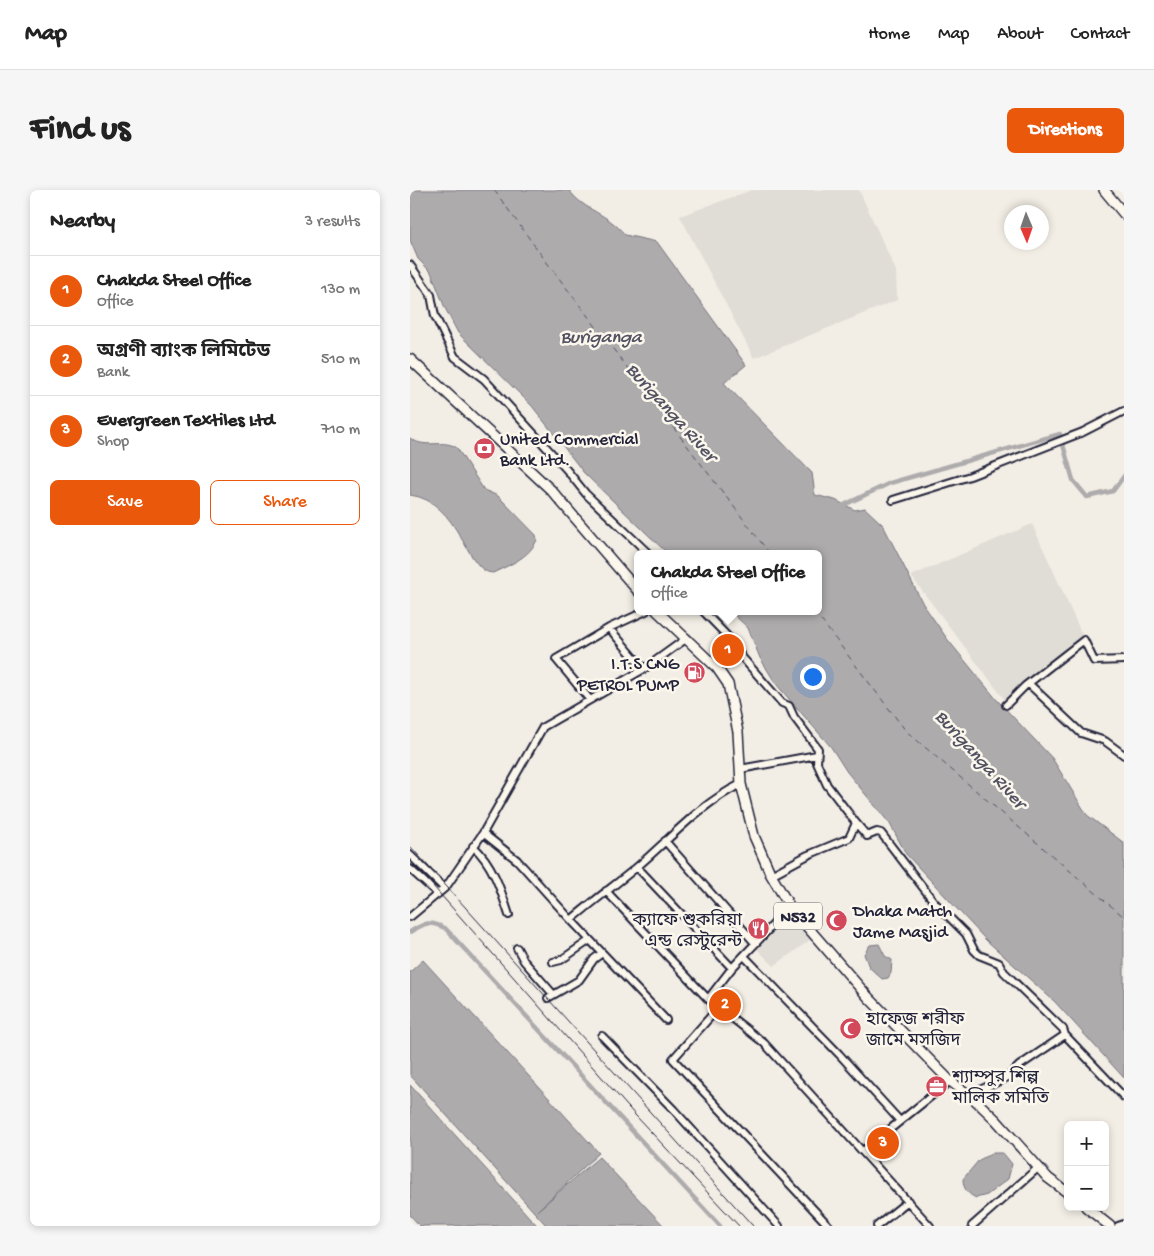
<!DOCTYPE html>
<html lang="en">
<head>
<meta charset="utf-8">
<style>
  :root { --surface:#fff; --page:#f6f6f6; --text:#222; --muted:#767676; --line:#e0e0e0; --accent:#ea580c }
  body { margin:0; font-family:"Gochi Hand","Noto Sans Bengali",sans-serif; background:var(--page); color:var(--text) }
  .controls { position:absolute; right:15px; bottom:15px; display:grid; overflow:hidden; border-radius:8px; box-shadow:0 2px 8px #0003 }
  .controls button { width:45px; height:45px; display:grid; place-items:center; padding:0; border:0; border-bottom:1px solid var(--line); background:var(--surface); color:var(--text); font:25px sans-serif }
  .compass { position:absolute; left:594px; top:15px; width:45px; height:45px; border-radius:50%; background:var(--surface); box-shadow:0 2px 8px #0003; rotate:178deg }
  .you { position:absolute; left:402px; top:486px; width:18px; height:18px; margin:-12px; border:4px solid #fff; border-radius:50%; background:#1a73e8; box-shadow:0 0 0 8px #1a73e833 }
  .badge { display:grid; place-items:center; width:32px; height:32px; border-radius:50%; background:var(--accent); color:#fff; font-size:16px; font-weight:700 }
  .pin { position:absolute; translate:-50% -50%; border:2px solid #fff; box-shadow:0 1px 5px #0006 }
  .popup { position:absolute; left:224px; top:360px; width:188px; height:65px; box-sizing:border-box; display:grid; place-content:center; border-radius:8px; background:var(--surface); filter:drop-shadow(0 1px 4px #0005); font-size:16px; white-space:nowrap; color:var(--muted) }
  .popup b { font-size:19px; color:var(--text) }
  .popup::after { content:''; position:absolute; left:50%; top:100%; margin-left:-10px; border:10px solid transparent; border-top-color:var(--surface) }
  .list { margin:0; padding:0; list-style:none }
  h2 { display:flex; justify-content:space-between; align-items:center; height:65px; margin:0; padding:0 20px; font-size:21px }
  h2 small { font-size:16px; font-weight:400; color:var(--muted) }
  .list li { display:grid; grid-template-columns:32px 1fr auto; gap:15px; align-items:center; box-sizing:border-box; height:70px; padding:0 20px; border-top:1px solid var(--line) }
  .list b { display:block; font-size:19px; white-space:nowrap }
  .list p { margin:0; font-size:16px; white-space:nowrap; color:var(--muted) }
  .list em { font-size:16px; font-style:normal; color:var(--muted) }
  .actions { display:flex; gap:10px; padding:15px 20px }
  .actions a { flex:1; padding:11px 0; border:1px solid var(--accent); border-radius:8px; text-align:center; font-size:18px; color:var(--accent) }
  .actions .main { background:var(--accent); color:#fff }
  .map { position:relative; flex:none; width:714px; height:1036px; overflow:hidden; border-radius:8px }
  header { display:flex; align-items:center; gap:30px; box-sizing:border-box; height:70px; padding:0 25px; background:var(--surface); border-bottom:1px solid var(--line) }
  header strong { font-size:24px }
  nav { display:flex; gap:28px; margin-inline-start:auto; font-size:18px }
  .intro { display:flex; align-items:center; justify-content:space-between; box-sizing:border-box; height:120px; padding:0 30px }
  h1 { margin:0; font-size:35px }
  .button { padding:12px 22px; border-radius:8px; background:var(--accent); color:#fff; font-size:18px; font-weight:700 }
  main { display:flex; gap:30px; padding:0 30px }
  aside { flex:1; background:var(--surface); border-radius:8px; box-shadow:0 2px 8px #0003 }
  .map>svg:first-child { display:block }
  .built { fill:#e0dcd6 }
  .water { fill:#aeabad; stroke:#76747f }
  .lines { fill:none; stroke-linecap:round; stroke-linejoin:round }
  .canal { stroke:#aeabad; stroke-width:4.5 }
  .ferry { stroke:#535263; stroke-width:1; stroke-dasharray:6 5; stroke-linecap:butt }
  .minor-casing { stroke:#22223b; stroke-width:10 }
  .highway-casing { stroke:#22223b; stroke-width:12 }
  .minor { stroke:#fbf7ec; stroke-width:6 }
  .highway { stroke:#fbf7ec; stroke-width:9 }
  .rail { stroke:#22223b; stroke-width:1 }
  .labels { text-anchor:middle; stroke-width:5; stroke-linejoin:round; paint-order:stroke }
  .shield { fill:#fbf7ec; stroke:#636270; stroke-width:1 }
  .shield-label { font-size:16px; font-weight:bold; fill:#22223b }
  .poi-label { font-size:18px; fill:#22223b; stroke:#fbf7ec; text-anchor:start }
  .water-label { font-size:19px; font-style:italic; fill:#535263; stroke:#fbf7ec }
</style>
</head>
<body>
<header>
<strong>Map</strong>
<nav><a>Home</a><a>Map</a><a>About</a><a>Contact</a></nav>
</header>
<div class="intro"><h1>Find us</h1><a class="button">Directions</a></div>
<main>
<aside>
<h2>Nearby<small>3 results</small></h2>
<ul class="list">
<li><span class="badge">1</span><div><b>Chakda Steel Office</b><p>Office</p></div><em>130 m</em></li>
<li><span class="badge">2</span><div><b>অগ্রণী ব্যাংক লিমিটেড</b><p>Bank</p></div><em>510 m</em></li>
<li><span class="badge">3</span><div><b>Evergreen Textiles Ltd</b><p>Shop</p></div><em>710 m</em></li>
</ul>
<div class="actions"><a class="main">Save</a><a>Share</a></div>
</aside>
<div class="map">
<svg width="714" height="1036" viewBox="0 0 714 1036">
  <rect width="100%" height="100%" fill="#f2eee5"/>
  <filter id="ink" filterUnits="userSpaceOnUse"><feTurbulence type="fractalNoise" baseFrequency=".02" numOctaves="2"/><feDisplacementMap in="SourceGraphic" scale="10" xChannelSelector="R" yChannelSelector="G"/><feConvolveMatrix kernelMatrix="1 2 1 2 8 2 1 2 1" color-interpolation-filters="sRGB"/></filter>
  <g filter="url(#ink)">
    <path class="built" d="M 342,0 L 449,0 L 486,81 L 487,110 L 344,168 L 270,26 Z
      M 622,334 L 674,449 L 595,510 L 501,386 Z
      M 380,719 L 404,747 L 364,776 L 344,756 Z"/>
    <path class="water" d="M 0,0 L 159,0 C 175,22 197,22 215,45 L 247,52 L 336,175 L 314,193 L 402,283 L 405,305 L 425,310 L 445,320 L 455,318 L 473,335 L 513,414 L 538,450 L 587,510 L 642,568 L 677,625 L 714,653 L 714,888 L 645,812 L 576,750 L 496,664 L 480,634 L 437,582 L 421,557 L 366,494 L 350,468 L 338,438 L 320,421 L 408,421 L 408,364 L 258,364 L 174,283 L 122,216 L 48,143 L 35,118 L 21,82 L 8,69 L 0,50 Z
      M 0,248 C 15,260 34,248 47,258 L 74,300 L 88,306 L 126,345 L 127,350 C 119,368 99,375 83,383 C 56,383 50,311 0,305 Z
      M 469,754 L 475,766 L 482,770 L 481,783 L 478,788 L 472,789 L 459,777 L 454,764 L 460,755 Z
      M 13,770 L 189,963 L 127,1021 L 189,967 L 254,1036 L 137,1036 L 125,1023 L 0,885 L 0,782 Z
      M 0,895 L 120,1028 L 128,1036 L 10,1036 L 0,1025 Z
      M 583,963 L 593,963 L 602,974 L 598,989 L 577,1005 L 566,1008 C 558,1004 553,999 553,989 L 569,970 Z"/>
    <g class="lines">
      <path class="canal" d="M 432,316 L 480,293 L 650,244 L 663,290 L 677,307 L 703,301 L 714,286
        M 0,742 C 15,733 18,730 35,738 L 310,1036"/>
      <path class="ferry" d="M 84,0 L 135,70 L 360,364
        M 404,421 L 496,541 L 714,727"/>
      <defs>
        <path id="minor" d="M 0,75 L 21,105 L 25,126 L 45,167 L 74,189 L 156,279 L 176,304 L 239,364
          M 483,310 L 560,286 L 673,242 L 714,221
          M 293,421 L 321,450 L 331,466 L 372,513 L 379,516 L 384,527 L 408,559 L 407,573 L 417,595 L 446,633
          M 199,438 L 234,479
          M 619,494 L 671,543 L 695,551 L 714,565
          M 180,510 L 146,469 L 199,438 L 236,421
          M 596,515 L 615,496 L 674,450 L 684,471 L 714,470
          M 330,579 L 407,565
          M 73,643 L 107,670 L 161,730 L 256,830
          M 255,651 L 345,753
          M 63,656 C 83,674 91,700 99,725
          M 0,665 L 34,698
          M 227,677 L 322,778
          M 0,679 L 28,704
          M 361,685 L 398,665 L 439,648 L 446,633 L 457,646 L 467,642 L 471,643 L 525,713 L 556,744 L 564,760 L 569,765 L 589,773 L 594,782 L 653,839 L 655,845 L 714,907
          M 196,701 L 298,809 L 354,853 L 520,1036
          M 0,727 L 36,697 L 73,643 L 133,537 L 234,479 L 277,448
          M 161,730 C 182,712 205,695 227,677 C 261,648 290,614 331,594
          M 107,758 L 114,771 L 143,804
          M 334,766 L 429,864 L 490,931
          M 143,772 L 151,770 L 180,750
          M 138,808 L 169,790 L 184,769 L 192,763
          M 298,809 L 322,778 L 380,717
          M 309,817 L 263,869 L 419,1036
          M 192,846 L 264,920 L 369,1036
          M 563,908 L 572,899 L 598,887 L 609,876 L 655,845
          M 453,961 L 540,891
          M 467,1036 L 498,1011
          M 562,1036 L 629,977
          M 708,1036 L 714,1034"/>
        <path id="highway" d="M 694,0 L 714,24
          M 0,169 L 141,300 L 228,401
          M 247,421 L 307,478 L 318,494 L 328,542 L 331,594 L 344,646 L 361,685 L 380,717 L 459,808 L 540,891 L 563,908 L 586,930 L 638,988 L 658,1003
          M 676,1017 L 700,1036"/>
      </defs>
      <use href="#minor" class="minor-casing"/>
      <use href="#highway" class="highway-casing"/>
      <use href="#minor" class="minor"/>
      <use href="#highway" class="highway"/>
      <path class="rail" d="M 0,656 L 343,1036
        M 0,670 L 226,926 L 329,1036"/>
    </g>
  </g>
  <defs>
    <symbol id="bank-disc" viewBox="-11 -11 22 22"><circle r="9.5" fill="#d1495b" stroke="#fbf7ec"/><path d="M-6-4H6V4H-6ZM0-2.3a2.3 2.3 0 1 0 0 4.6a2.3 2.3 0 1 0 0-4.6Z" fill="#fff"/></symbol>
    <symbol id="fuel-disc" viewBox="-11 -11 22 22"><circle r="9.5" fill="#d1495b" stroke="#fbf7ec"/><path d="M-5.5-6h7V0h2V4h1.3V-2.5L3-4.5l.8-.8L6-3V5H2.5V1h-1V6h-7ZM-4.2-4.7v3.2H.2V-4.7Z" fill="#fff"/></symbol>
    <symbol id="mosque-disc" viewBox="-11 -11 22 22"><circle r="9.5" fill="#d1495b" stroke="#fbf7ec"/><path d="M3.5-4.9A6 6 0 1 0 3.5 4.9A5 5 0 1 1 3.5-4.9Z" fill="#fff"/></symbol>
    <symbol id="restaurant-disc" viewBox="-11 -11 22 22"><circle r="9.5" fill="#d1495b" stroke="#fbf7ec"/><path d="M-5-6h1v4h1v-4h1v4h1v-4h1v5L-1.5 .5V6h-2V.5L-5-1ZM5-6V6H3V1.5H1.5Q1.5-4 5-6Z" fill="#fff"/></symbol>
    <symbol id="office-disc" viewBox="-11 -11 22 22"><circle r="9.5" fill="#d1495b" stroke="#fbf7ec"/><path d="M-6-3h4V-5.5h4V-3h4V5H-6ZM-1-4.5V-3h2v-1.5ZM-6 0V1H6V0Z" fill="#fff"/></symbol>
  </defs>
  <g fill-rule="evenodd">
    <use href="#bank-disc" x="62" y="246" width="25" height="25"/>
    <use href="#fuel-disc" x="272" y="470" width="25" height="25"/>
    <use href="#mosque-disc" x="414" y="718" width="25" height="25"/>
    <use href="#restaurant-disc" x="336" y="726" width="25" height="25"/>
    <use href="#mosque-disc" x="428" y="826" width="25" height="25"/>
    <use href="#office-disc" x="514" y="884" width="25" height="25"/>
  </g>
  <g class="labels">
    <rect class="shield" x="364" y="712.5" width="48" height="27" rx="4"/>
    <g class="shield-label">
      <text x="388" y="732">N532</text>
    </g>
    <g class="poi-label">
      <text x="90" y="254">United Commercial<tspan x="90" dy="21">Bank Ltd.</tspan></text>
      <text x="269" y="479" text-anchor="end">I.T.S CNG<tspan x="269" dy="21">PETROL PUMP</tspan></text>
      <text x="443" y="726">Dhaka Match<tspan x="443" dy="21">Jame Masjid</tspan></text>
      <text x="332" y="735" text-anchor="end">ক্যাফে শুকরিয়া<tspan x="332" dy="21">এন্ড রেস্টুরেন্ট</tspan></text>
      <text x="456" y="834">হাফেজ শরীফ<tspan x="456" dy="21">জামে মসজিদ</tspan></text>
      <text x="542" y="892">শ্যাম্পুর শিল্প<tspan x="542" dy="21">মালিক সমিতি</tspan></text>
    </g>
    <g class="water-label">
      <text x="191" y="152">Buriganga</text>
      <text transform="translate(263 221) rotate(48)" y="7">Buriganga River</text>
      <text transform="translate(572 568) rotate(48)" y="7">Buriganga River</text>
    </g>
  </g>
</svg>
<div class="controls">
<button>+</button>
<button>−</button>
</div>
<svg class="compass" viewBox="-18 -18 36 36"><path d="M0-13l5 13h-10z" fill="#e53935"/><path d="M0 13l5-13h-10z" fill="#767676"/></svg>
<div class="you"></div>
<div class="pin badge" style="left:318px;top:460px">1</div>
<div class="popup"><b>Chakda Steel Office</b>Office</div>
<div class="pin badge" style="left:315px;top:815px">2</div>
<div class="pin badge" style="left:473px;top:953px">3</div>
</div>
</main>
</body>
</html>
